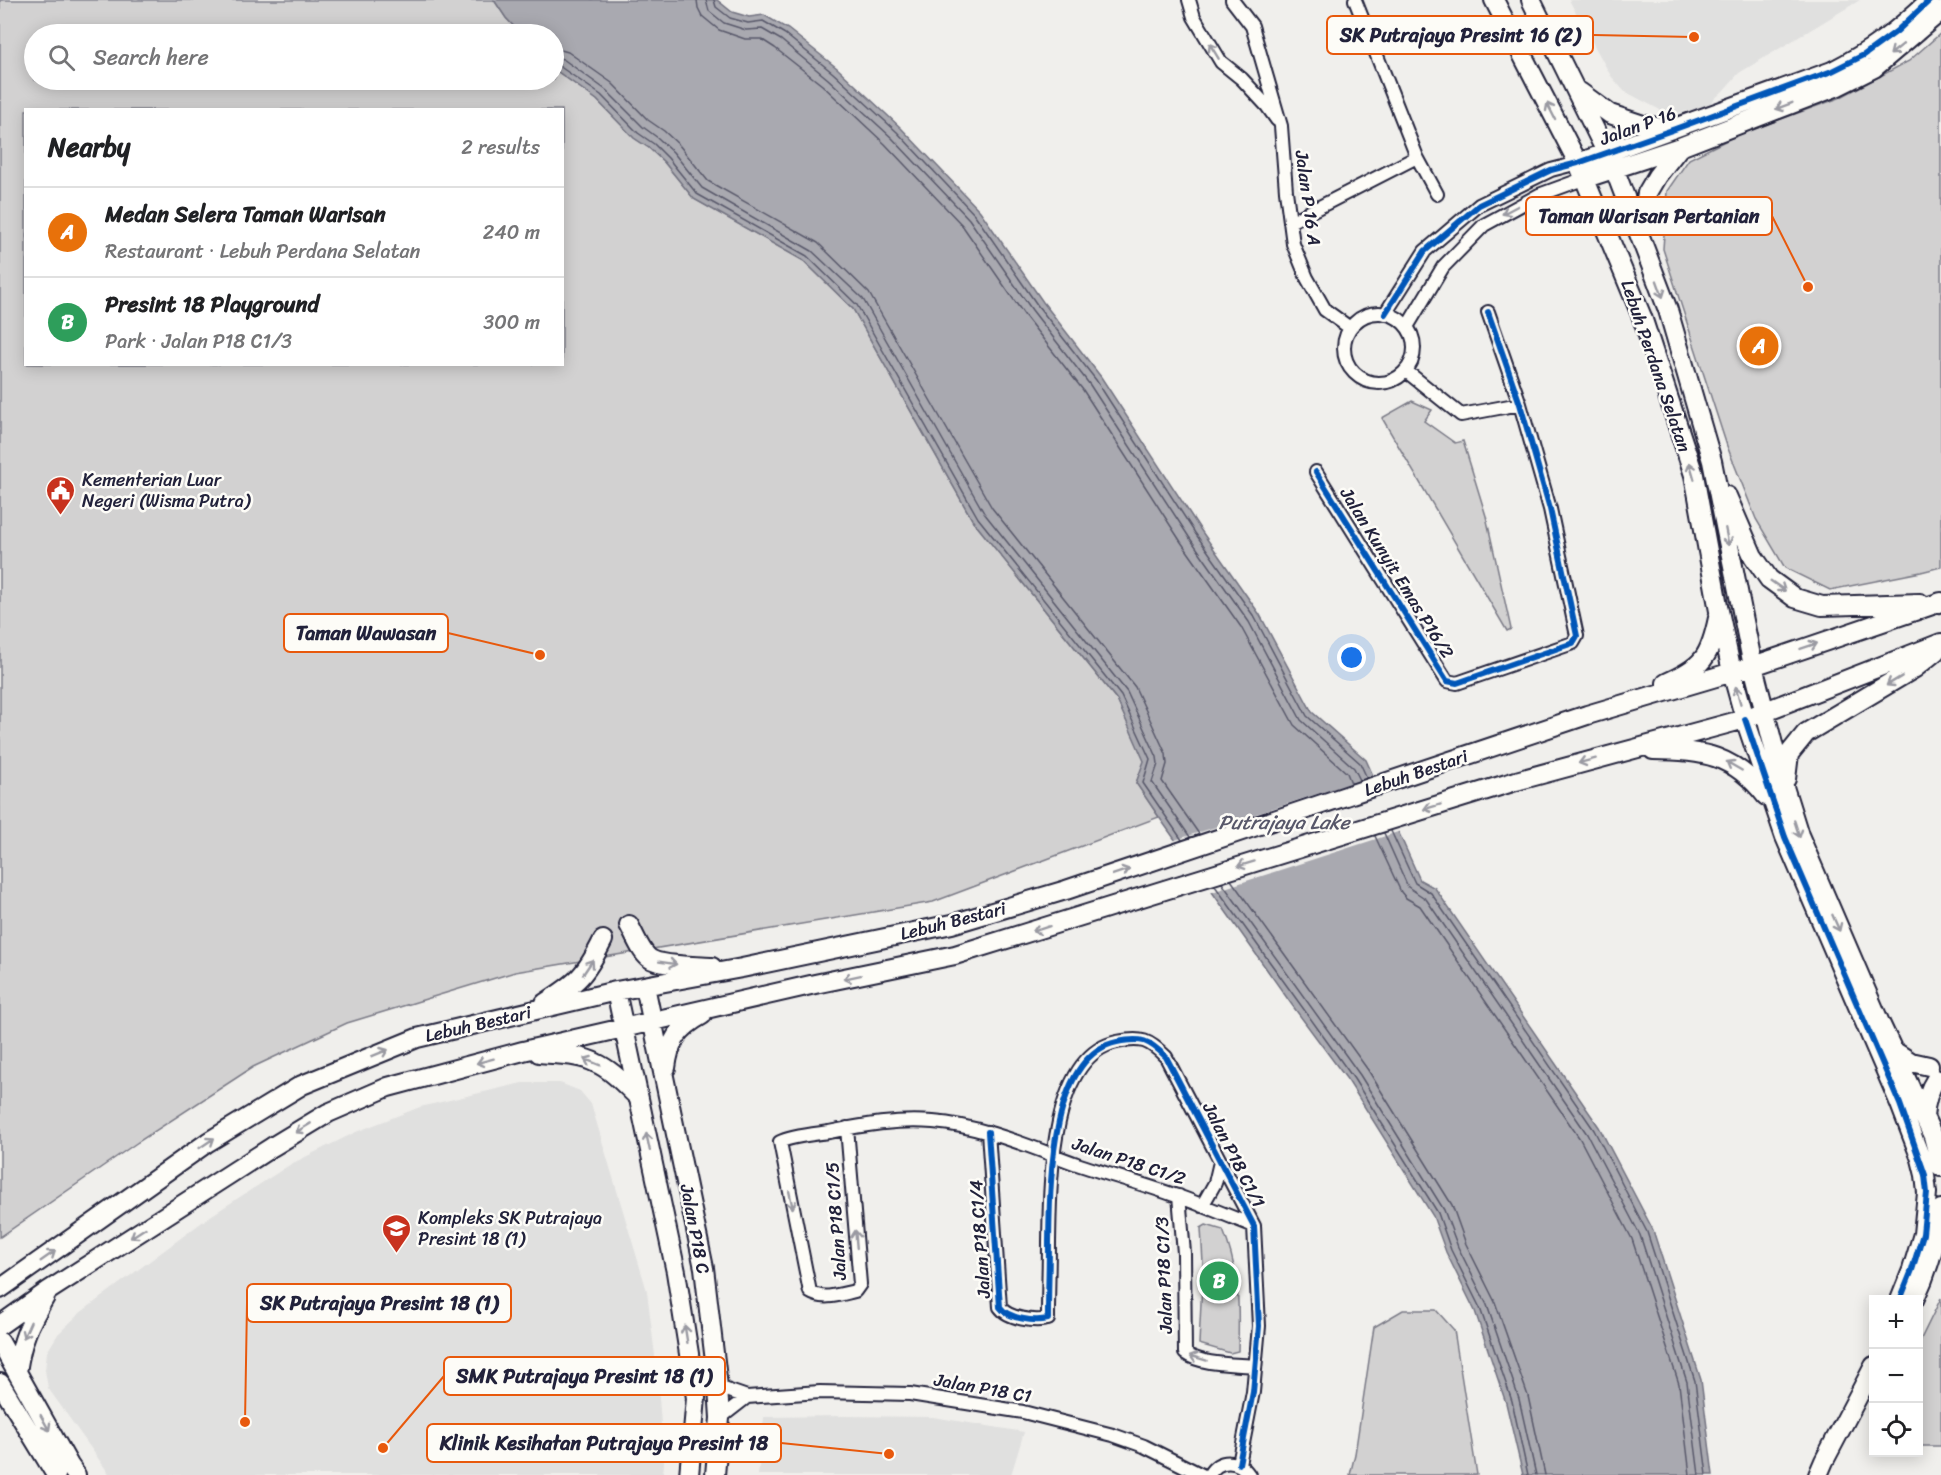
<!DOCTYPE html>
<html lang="en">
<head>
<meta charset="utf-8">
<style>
  :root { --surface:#fff; --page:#f6f6f6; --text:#202124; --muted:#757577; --line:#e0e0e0; --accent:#0b8043 }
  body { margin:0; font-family:Sriracha,sans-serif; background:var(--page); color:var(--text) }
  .controls { position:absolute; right:18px; bottom:18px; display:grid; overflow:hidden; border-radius:0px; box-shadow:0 3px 15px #0003 }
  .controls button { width:54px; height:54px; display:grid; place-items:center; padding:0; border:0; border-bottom:2px solid var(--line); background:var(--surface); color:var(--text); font:30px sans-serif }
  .you { position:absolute; left:1352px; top:658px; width:21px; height:21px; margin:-15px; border:4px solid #fff; border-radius:50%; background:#1a73e8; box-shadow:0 0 0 9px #1a73e833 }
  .badge { display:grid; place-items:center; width:39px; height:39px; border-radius:50%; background:var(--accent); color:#fff; font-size:20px; font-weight:700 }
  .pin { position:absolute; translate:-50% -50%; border:3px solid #fff; box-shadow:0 2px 6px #0006 }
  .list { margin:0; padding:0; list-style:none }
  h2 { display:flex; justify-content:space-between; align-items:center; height:78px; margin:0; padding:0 24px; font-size:26px }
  h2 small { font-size:20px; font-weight:400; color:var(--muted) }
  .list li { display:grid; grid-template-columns:39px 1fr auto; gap:18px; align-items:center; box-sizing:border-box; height:90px; padding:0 24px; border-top:2px solid var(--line) }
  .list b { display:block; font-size:22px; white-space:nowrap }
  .list p { margin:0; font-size:20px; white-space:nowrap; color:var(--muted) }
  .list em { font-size:20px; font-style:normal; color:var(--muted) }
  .icon { flex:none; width:33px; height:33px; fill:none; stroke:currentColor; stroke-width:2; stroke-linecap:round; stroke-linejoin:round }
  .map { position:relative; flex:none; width:1941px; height:1475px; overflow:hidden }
  .search { position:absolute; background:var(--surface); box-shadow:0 3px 15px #0003; left:24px; top:24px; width:540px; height:66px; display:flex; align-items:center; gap:15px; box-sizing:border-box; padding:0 21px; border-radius:33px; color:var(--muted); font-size:22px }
  .panel { position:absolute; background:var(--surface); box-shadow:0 3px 15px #0003; left:24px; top:108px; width:540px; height:258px; border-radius:0px }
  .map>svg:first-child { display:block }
  .built { fill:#e0e0df }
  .green { fill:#d2d1d1; stroke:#7a7a86; stroke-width:1.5; fill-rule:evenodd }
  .water { fill:#a9a9b0; stroke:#737381; stroke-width:1.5 }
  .pier { fill:#f0efec }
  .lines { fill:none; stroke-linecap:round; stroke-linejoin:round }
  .shore { stroke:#58586a; stroke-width:1.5 }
  .street-casing { stroke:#22223b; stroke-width:16 }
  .secondary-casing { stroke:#22223b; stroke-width:22 }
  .street { stroke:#fdfcf7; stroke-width:12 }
  .secondary { stroke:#fdfcf7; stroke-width:18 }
  .cycleway-casing { stroke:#fdfcf7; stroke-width:10 }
  .cycleway { stroke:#0057b8; stroke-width:6 }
  .oneway { stroke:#9a9aa2 }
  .labels { text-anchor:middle; stroke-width:5; stroke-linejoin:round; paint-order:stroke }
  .street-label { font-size:18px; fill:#22223b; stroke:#fdfcf7 }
  .poi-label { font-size:18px; fill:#22223b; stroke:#fdfcf7; text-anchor:start }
  .water-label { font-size:20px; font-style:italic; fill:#58586a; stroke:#fdfcf7 }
  .leader { fill:none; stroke:#e8590c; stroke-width:2 }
  .callout-dot { fill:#e8590c; stroke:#fdfcf7; stroke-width:2 }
  .callout { fill:#fdfcf7; stroke:#e8590c; stroke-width:2 }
  .callout-label { font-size:20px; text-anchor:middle; font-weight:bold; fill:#22223b }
</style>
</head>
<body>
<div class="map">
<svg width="1941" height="1475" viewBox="0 0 1941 1475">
  <rect width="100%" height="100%" fill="#f0efec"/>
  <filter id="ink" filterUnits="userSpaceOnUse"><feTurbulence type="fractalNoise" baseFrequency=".0167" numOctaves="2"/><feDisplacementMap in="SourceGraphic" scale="12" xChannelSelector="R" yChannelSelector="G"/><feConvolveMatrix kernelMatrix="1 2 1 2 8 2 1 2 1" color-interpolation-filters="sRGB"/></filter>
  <g filter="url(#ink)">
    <path class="built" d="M 1569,0 L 1860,0 L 1739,73 L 1723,91 L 1708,105 L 1700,108 L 1678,113 L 1664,112 L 1624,91 L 1611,76 Z
      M 522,1083 L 560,1083 L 580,1091 L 591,1104 L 647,1291 L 657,1372 L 664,1463 L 663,1475 L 110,1475 L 48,1388 L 45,1370 L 47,1352 L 58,1334 L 80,1313 L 209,1217 L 291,1164 L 356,1132 L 420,1107 Z
      M 844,1416 L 933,1417 L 1024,1432 L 1011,1475 L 758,1475 L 764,1417 Z"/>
    <path class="green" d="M 0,0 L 494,0 L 506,18 L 521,34 L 34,34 L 34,80 L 554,80 L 554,69 L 597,100 L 634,138 L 649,148 L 664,162 L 694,199 L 804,261 L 853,309 L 973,521 L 1117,700 L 1145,761 L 1136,783 L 1159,817 L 933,902 L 515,972 L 347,1023 L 253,1067 L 138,1142 L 0,1237 ZM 26,110 L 562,110 L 562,364 L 26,364 Z
      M 1941,33 L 1941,567 L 1921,572 L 1830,590 L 1785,568 L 1756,519 L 1727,446 L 1663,249 L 1667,191 L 1689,159 L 1737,135 L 1839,98 L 1909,61 Z
      M 1412,401 L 1432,410 L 1424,421 L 1455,443 L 1463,441 L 1486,516 L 1511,629 L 1507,631 L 1382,418 Z
      M 1206,1225 L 1223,1230 C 1240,1272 1239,1306 1238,1351 L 1230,1353 L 1199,1344 L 1203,1263 L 1201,1228 Z
      M 1941,1298 L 1941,1446 L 1919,1446 L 1919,1343 Z
      M 1403,1310 L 1436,1310 L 1454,1330 L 1477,1475 L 1350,1475 L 1355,1454 L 1374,1327 Z"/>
    <path class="water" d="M 494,0 L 717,0 L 732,12 L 749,17 L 764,15 L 788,29 L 837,68 L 901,128 L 980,211 L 1043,302 L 1101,377 L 1200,529 L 1260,615 L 1312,712 L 1366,760 L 1420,880 L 1435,888 L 1599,1127 L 1653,1230 L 1701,1380 L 1713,1475 L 1523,1475 L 1506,1403 L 1475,1311 L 1446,1252 L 1433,1216 L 1349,1082 L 1292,1005 L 1159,817 L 1136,783 L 1144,761 L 1117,700 L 973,521 L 853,309 L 804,261 L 694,199 L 664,162 L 649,148 L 634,138 L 597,100 L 554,69 L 554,34 L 521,34 L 506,18 Z"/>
    <path class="pier" d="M 1376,775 L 1401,831 L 1209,893 L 1172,841 Z"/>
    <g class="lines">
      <path class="shore" d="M 697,0 L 698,8 L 702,16 L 719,30 L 745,39 L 761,39 L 775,48 L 822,85 L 885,144 L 962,225 L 1025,316 L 1083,390 L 1181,542 L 1241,627 L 1294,725 L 1347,773 L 1351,783
        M 706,0 L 709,11 L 724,23 L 746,30 L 762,29 L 781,40 L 828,79 L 892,138 L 969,219 L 1032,310 L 1090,385 L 1189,537 L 1249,622 L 1301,720 L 1354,768 L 1360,780
        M 714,0 L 716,7 L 730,18 L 748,23 L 763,21 L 785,34 L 833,73 L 897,132 L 975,215 L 1038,306 L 1096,380 L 1195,533 L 1255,618 L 1307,716 L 1360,763 L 1367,778
        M 554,48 L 568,52 L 612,83 L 648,120 L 664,131 L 679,145 L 708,181 L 818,243 L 869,293 L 992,508 L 1135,687 L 1166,754 L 1167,764 L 1162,781 L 1199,834
        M 554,57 L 563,59 L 606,90 L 643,127 L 658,138 L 673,152 L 702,188 L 812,251 L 863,299 L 984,513 L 1127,692 L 1157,757 L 1158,764 L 1152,782 L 1190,837
        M 554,65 L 559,66 L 601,95 L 638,133 L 654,144 L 668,158 L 697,194 L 807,256 L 857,305 L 978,518 L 1121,696 L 1150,759 L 1143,783 L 1182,840
        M 1391,831 L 1415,883 L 1431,893 L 1594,1130 L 1647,1232 L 1695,1381 L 1707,1475
        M 1384,833 L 1408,887 L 1426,899 L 1587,1134 L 1640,1235 L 1687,1382 L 1699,1475
        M 1375,836 L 1401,892 L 1406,898 L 1420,906 L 1580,1139 L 1632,1239 L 1679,1384 L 1690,1475
        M 1231,880 L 1368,1070 L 1452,1205 L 1466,1244 L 1495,1302 L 1528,1396 L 1545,1475
        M 1222,883 L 1360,1075 L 1444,1210 L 1458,1247 L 1487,1305 L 1519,1399 L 1536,1475
        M 1215,886 L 1354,1079 L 1438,1213 L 1451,1250 L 1480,1308 L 1512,1401 L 1528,1475"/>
      <defs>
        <path id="street" d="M 1189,0 L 1194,17 L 1221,62 L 1242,79 L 1267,106 L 1277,120
          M 1232,0 L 1252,26 L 1281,126 L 1286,191 L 1293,244 L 1307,278 L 1325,310 L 1350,328
          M 1417,157 L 1437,194
          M 1290,222 L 1417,157 L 1355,0
          M1344 348a35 35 0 1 1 70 0a35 35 0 1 1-70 0Z
          M 1385,314 L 1425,251 L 1479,205 L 1551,170 L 1578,163
          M 1407,327 L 1443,267 L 1484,225 L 1539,195 L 1583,179
          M 1406,371 L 1461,415 L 1520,404
          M 1316,472 L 1447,681 L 1457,683 L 1573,643 L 1577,636 L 1550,509 L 1520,404 L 1488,312
          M 847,1128 L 860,1284 L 855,1291 C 841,1294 824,1301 810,1292 L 780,1142 C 791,1136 815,1134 829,1132 C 863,1125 898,1119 933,1122 C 983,1126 1030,1147 1077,1164 C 1110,1175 1144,1184 1177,1196 C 1203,1205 1228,1216 1254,1226
          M 988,1132 L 1000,1307 C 1008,1319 1035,1322 1048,1319 L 1048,1315 C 1048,1291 1049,1266 1049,1242 C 1050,1188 1049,1056 1117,1042 C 1142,1037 1149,1040 1166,1057 L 1254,1226 L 1259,1326 L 1253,1392 L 1239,1464
          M 1179,1196 L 1184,1253 L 1185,1353 C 1201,1365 1235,1364 1255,1366
          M 1202,1206 L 1215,1183 L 1220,1162
          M 718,1387 L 747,1397 L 820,1392 L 910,1394 L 1023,1412 L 1113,1435 L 1144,1446 L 1202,1475
          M 720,1418 L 747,1397
          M 1209,1475 C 1219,1458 1239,1459 1249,1475"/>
        <path id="secondary" d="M 1494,0 L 1578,163 L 1642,317 L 1694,475 L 1719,611 L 1732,672 L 1745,719 L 1785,837 L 1900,1104 L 1921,1159 L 1925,1175 L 1927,1193 L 1923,1234 L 1912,1270 L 1900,1300
          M 1531,0 L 1614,168 L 1668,310 L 1712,461 L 1753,666 L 1784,787 L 1799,835 L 1880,1023 L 1933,1136 L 1941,1167
          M 1580,92 L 1610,114 L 1643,125 L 1670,129
          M 1578,163 L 1832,71 C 1873,50 1897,31 1930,0
          M 1583,179 L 1680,147 L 1838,86 L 1874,68 L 1941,11
          M 1640,232 L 1647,193 L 1657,176 L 1679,148
          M 1727,496 L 1753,556 L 1769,579 L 1795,598 L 1822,606 L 1920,603
          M 1666,683 C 1703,667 1710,657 1718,618
          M 1653,750 C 1703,750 1734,755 1766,796
          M 1786,779 L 1789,754 L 1806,733 L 1915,668 L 1936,651
          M 629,925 C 634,934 641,952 649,958 C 659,966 699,966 712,967
          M 645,986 L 704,1268 L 718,1387 L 720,1418 L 715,1475
          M 616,991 L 676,1272 L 696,1398 L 689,1475
          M 545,1003 C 578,982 585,976 603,940
          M 1894,1051 L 1911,1062 L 1929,1066
          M 539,1053 C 558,1055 579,1054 596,1063 C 612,1070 625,1085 638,1097
          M 666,1068 C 669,1042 678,1028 702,1015
          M 1924,1117 C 1925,1102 1928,1091 1936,1079
          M 0,1289 L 208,1142 L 302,1085 L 417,1038 L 616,991 L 742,968 L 952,924 L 1066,890 L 1587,715 L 1753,666 L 1941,602
          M 1914,1300 C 1928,1271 1937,1241 1941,1209
          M 0,1325 L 48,1291 L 272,1147 L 328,1113 L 388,1087 L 523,1051 L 815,984 L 955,955 L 1516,781 L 1745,719 L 1941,643
          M 0,1342 L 69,1465 L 76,1475
          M 17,1372 C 22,1338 28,1326 45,1297
          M 0,1383 L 56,1475
          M 1818,1475 L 1824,1461 L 1874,1366"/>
      </defs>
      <use href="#street" class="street-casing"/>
      <use href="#secondary" class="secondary-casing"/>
      <use href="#street" class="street"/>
      <use href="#secondary" class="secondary"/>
      <defs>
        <path id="cycleway" d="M 1385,314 L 1425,251 L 1479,205 L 1551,170 L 1578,163 L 1675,129 L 1832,71 L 1864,55 L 1897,31 L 1930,0
          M 1316,472 L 1447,681 L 1457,683 L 1573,643 L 1577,636 L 1550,509 L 1520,404 L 1488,312
          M 1745,719 L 1785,837 L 1900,1104 L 1925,1175 L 1927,1193 L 1923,1234 L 1912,1270 L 1900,1300
          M 988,1132 L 1000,1307 C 1008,1319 1035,1322 1048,1319 L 1048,1315 C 1048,1291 1049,1266 1049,1242 C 1050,1188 1049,1056 1117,1042 C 1142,1037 1149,1040 1166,1057 L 1254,1226 L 1259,1326 L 1253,1392 L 1239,1464"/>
      </defs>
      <use href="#cycleway" class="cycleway-casing"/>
      <use href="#cycleway" class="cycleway"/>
    </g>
    <defs><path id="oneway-shaft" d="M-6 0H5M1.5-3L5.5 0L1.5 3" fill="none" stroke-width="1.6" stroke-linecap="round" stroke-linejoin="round" transform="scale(1.5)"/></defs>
    <g class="oneway">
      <use href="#oneway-shaft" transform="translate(1897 49) rotate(141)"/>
      <use href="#oneway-shaft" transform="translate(1214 51) rotate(-121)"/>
      <use href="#oneway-shaft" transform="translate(1784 106) rotate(159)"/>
      <use href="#oneway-shaft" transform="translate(1551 111) rotate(-117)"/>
      <use href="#oneway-shaft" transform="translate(1510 210) rotate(152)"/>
      <use href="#oneway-shaft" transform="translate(1660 289) rotate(70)"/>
      <use href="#oneway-shaft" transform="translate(1692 471) rotate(-106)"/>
      <use href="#oneway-shaft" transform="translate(1727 537) rotate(79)"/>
      <use href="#oneway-shaft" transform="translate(1778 586) rotate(35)"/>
      <use href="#oneway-shaft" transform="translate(1809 646) rotate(-19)"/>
      <use href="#oneway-shaft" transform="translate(1894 681) rotate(149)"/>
      <use href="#oneway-shaft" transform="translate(1738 695) rotate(-106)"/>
      <use href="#oneway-shaft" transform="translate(1587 761) rotate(165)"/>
      <use href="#oneway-shaft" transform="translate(1734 766) rotate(-150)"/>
      <use href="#oneway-shaft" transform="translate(1432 807) rotate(163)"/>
      <use href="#oneway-shaft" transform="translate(1797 829) rotate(72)"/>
      <use href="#oneway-shaft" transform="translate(1246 864) rotate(163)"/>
      <use href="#oneway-shaft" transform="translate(1121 872) rotate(-19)"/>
      <use href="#oneway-shaft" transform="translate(1836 923) rotate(66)"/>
      <use href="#oneway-shaft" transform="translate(1041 929) rotate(162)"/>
      <use href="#oneway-shaft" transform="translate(668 963) rotate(9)"/>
      <use href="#oneway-shaft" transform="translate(588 967) rotate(-56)"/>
      <use href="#oneway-shaft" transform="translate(852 977) rotate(168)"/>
      <use href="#oneway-shaft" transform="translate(380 1053) rotate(-22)"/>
      <use href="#oneway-shaft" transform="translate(485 1061) rotate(165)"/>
      <use href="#oneway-shaft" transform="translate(592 1062) rotate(-158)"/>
      <use href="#oneway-shaft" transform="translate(303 1128) rotate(149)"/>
      <use href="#oneway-shaft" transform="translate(648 1142) rotate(-102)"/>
      <use href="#oneway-shaft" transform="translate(207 1143) rotate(-34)"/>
      <use href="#oneway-shaft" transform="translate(791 1200) rotate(78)"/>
      <use href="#oneway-shaft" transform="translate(138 1233) rotate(147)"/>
      <use href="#oneway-shaft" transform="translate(856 1239) rotate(-95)"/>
      <use href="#oneway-shaft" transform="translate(48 1256) rotate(-35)"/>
      <use href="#oneway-shaft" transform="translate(27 1330) rotate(114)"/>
      <use href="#oneway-shaft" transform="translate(686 1334) rotate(-99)"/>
      <use href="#oneway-shaft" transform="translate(1198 1358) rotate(-163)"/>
      <use href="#oneway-shaft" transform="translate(45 1423) rotate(61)"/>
    </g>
  </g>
  <defs>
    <symbol id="civic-pin" viewBox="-11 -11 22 30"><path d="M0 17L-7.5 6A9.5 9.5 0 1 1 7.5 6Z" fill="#c8321e" stroke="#fdfcf7"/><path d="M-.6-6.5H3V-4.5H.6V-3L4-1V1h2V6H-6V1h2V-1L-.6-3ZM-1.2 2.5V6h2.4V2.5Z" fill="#fff"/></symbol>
    <symbol id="school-pin" viewBox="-11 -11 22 30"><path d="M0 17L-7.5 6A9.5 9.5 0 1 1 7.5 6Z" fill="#c8321e" stroke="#fdfcf7"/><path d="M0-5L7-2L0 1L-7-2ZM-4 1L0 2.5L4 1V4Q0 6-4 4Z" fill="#fff"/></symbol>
  </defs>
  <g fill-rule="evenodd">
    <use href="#civic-pin" x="44" y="474" width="33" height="45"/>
    <use href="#school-pin" x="380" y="1212" width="33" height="45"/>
  </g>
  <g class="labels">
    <g class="street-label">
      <text transform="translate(1638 126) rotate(-20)" y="6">Jalan P 16</text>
      <text transform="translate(1308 198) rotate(82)" y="6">Jalan P 16 A</text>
      <text transform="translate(1656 366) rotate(71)" y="6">Lebuh Perdana Selatan</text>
      <text transform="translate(1397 573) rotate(58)" y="6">Jalan Kunyit Emas P16/2</text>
      <text transform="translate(1416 773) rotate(-19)" y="6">Lebuh Bestari</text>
      <text transform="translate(953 921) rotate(-14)" y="6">Lebuh Bestari</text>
      <text transform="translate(478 1024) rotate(-13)" y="6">Lebuh Bestari</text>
      <text transform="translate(1234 1155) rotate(63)" y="6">Jalan P18 C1/1</text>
      <text transform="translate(1129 1161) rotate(18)" y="6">Jalan P18 C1/2</text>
      <text transform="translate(836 1221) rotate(-94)" y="6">Jalan P18 C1/5</text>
      <text transform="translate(695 1229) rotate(79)" y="6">Jalan P18 C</text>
      <text transform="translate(980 1239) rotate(-94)" y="6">Jalan P18 C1/4</text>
      <text transform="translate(1164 1275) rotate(-92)" y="6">Jalan P18 C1/3</text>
      <text transform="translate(983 1388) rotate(10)" y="6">Jalan P18 C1</text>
    </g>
    <g class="poi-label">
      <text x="82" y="486">Kementerian Luar<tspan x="82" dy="21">Negeri (Wisma Putra)</tspan></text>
      <text x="418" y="1224">Kompleks SK Putrajaya<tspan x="418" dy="21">Presint 18 (1)</tspan></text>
    </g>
    <g class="water-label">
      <text x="1284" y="829">Putrajaya Lake</text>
    </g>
  </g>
  <path class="leader" d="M1694 37L1593 35M1808 287L1772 216M540 655L448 633M245 1422L247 1303M383 1448L444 1376M889 1454L781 1443"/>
  <g class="callout-dot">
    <circle cx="1694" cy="37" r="6"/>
    <circle cx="1808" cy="287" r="6"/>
    <circle cx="540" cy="655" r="6"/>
    <circle cx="245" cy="1422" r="6"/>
    <circle cx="383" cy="1448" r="6"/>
    <circle cx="889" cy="1454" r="6"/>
  </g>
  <g class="callout">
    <rect x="1327" y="16" width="266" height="38" rx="6"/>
    <rect x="1526" y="197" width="246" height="38" rx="6"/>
    <rect x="284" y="614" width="164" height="38" rx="6"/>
    <rect x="247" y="1284" width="264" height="38" rx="6"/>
    <rect x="444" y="1357" width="281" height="38" rx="6"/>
    <rect x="427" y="1424" width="354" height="38" rx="6"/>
  </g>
  <g class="callout-label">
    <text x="1460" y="42">SK Putrajaya Presint 16 (2)</text>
    <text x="1649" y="223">Taman Warisan Pertanian</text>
    <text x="366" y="640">Taman Wawasan</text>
    <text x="379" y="1310">SK Putrajaya Presint 18 (1)</text>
    <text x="584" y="1383">SMK Putrajaya Presint 18 (1)</text>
    <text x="604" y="1450">Klinik Kesihatan Putrajaya Presint 18</text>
  </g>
</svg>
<div class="controls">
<button>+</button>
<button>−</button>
<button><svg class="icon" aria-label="locate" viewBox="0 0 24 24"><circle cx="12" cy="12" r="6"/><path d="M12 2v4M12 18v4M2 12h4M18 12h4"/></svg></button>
</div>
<div class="you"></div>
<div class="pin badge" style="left:1759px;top:346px;background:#e8710a">A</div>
<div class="pin badge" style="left:1219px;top:1281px;background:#2e9e5b">B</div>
<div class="search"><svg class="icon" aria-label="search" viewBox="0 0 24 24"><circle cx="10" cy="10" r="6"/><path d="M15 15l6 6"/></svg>Search here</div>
<section class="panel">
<h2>Nearby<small>2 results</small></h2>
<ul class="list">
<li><span class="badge" style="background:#e8710a">A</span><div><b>Medan Selera Taman Warisan</b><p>Restaurant · Lebuh Perdana Selatan</p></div><em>240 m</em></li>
<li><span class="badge" style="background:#2e9e5b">B</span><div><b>Presint 18 Playground</b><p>Park · Jalan P18 C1/3</p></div><em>300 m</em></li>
</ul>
</section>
</div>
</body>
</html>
